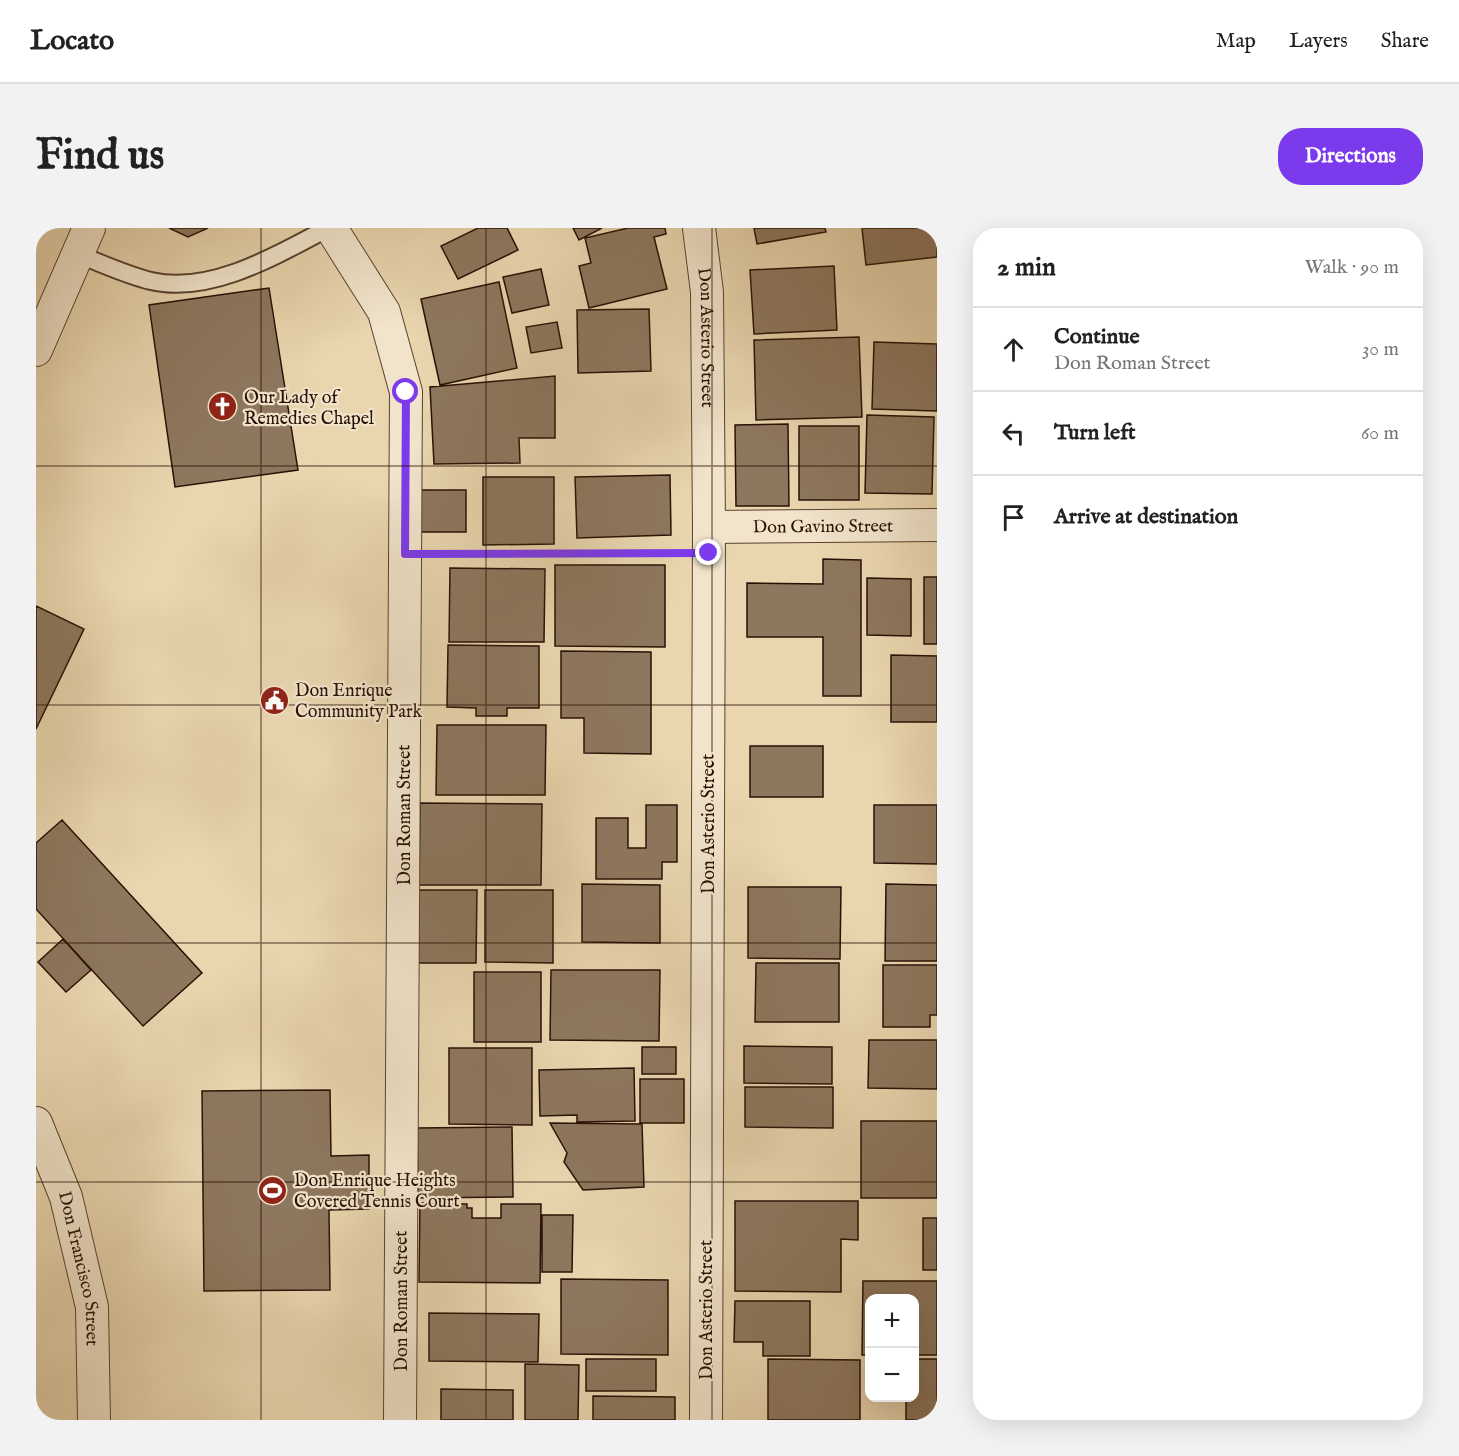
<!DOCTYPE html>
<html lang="en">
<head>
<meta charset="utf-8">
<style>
  :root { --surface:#fff; --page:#f2f2f2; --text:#222; --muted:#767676; --line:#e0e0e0; --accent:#7c3aed }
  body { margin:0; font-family:"IM FELL English",serif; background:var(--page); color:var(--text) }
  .controls { position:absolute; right:18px; bottom:18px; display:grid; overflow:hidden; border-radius:12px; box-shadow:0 6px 24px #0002 }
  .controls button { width:54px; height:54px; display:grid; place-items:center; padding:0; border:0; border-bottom:2px solid var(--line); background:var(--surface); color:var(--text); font:30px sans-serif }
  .stop { position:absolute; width:18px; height:18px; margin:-14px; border:4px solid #7c3aed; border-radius:50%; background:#fff }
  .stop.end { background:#7c3aed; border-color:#fff; box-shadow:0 2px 6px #0008 }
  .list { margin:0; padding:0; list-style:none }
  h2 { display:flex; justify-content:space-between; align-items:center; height:78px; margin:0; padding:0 24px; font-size:26px }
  h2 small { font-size:20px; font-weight:400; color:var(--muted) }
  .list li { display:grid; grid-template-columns:39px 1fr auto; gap:18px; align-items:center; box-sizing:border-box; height:84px; padding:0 24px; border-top:2px solid var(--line) }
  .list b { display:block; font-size:22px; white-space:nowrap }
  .list p { margin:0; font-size:20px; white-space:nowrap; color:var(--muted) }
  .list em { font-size:20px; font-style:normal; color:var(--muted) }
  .icon { flex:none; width:33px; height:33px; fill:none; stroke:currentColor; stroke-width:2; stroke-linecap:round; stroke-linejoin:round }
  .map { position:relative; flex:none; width:901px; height:1192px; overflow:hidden; border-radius:24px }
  header { display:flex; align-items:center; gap:36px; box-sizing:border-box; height:84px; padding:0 30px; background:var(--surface); border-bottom:2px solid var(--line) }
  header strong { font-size:28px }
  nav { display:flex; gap:33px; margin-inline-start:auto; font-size:21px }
  .intro { display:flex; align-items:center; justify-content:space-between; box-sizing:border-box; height:144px; padding:0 36px }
  h1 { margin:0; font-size:42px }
  .button { padding:15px 27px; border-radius:24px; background:var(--accent); color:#fff; font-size:21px; font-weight:700 }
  main { display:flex; gap:36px; padding:0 36px }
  aside { flex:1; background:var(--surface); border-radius:24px; box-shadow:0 6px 24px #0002 }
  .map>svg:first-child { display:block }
  .building { fill:#8d775e; stroke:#291106; stroke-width:1.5 }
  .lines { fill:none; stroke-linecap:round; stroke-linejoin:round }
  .service-casing { stroke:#594230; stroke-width:20 }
  .minor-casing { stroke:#594230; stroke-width:34 }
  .path { stroke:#291106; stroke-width:4; stroke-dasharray:1.5 3; stroke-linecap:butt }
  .service { stroke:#f1e4cb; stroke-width:16 }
  .minor { stroke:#f1e4cb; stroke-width:32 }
  .route { stroke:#7c3aed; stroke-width:8 }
  .grid { fill:none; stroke:#291106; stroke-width:1.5; stroke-opacity:0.55 }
  .labels { text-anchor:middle; stroke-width:4.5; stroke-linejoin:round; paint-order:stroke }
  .street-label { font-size:18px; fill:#291106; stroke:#f1e4cb }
  .poi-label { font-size:18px; fill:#291106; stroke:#f1e4cb; text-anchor:start }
</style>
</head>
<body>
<header>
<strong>Locato</strong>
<nav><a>Map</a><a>Layers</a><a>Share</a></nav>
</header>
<div class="intro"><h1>Find us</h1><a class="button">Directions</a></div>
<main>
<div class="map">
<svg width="901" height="1192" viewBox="0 0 901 1192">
  <rect width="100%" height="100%" fill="#e9d6af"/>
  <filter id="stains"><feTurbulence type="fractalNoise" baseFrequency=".00333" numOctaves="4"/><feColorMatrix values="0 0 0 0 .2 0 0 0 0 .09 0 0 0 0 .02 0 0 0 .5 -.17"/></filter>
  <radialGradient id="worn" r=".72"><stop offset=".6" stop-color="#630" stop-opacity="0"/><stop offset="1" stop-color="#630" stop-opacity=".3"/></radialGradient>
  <path class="building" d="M 133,0 L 172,0 L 152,9 Z
    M 442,0 L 471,0 L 482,22 L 422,51 L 405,18 Z
    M 537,0 L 566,0 L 543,12 Z
    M 592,0 L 629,0 L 630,6 L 618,9 L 631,61 L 553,80 L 543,38 L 555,35 L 549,10 Z
    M 718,0 L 789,0 L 790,4 L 721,16 Z
    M 826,0 L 901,0 L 901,29 L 830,37 Z
    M 798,38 L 801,102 L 718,106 L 714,42 Z
    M 505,41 L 513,77 L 476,85 L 467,49 Z
    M 463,54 L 481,140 L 404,157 L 385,71 Z
    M 233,60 L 262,242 L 139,259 L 113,77 Z
    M 613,81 L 615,143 L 542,145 L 541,82 Z
    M 521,94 L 526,120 L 495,125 L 490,99 Z
    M 823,109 L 826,189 L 720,192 L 718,112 Z
    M 838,114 L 901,116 L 901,183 L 836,181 Z
    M 519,148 L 519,210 L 483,210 L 484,235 L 398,236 L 394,159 Z
    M 831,187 L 898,189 L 896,266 L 829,265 Z
    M 752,196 L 753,278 L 700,278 L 699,197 Z
    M 763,198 L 823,198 L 823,272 L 763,272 Z
    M 634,247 L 635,307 L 541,310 L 539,249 Z
    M 447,249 L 518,249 L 518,316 L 447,317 Z
    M 379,262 L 430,262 L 430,304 L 379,304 Z
    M 787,331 L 825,332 L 825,468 L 787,468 L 787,409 L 711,409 L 711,355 L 787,356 Z
    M 519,337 L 629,337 L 629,419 L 519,418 Z
    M 414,340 L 509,341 L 508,414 L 413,414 Z
    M 888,349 L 901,349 L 901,416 L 888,416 Z
    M 831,350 L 875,351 L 875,408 L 831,407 Z
    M 0,378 L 48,401 L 0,501 Z
    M 412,417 L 503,418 L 503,480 L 471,480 L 471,488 L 440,488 L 440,480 L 411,479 Z
    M 525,423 L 615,424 L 615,526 L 548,525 L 548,490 L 525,490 Z
    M 855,427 L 901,428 L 901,494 L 855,494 Z
    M 401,497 L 510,497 L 509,567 L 400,567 Z
    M 714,518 L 787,518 L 787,569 L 714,569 Z
    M 384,575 L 506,576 L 505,657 L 383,657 Z
    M 610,577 L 641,577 L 641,634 L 626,634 L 626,651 L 560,651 L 560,590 L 592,590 L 592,620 L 610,620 Z
    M 838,577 L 901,577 L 901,636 L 838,635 Z
    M 26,592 L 166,745 L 107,798 L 0,681 L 0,615 Z
    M 546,656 L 624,657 L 624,715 L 546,714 Z
    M 850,656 L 901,657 L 901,733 L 849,733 Z
    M 712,659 L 805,659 L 804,731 L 712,730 Z
    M 379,662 L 441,662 L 440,735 L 378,735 Z
    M 449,662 L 517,662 L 517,735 L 449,734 Z
    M 27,711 L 55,742 L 30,764 L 2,734 Z
    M 720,735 L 803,735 L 803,794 L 719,794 Z
    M 847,737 L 901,737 L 901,787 L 894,787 L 894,799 L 847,799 Z
    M 515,742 L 624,742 L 623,813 L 514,812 Z
    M 438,744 L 505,744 L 505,814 L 438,814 Z
    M 833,812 L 901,812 L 901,861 L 832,860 Z
    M 708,818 L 796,819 L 796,856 L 708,855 Z
    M 606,819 L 640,819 L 640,846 L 606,846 Z
    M 413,820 L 496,820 L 496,897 L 413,896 Z
    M 598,840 L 599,893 L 541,894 L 541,887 L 504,888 L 503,842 Z
    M 604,851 L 648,851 L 648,895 L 604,895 Z
    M 709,859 L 797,859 L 797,900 L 709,899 Z
    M 294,862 L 295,928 L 333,927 L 333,981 L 293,982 L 294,1062 L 168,1063 L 166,863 Z
    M 825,893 L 901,893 L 901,970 L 825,970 Z
    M 514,895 L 606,896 L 608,959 L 547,962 L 528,934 L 531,925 Z
    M 476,899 L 477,969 L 382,970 L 381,900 Z
    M 699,973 L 822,973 L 822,1012 L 805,1011 L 805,1064 L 699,1063 Z
    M 384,975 L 431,976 L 431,980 L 436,980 L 436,990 L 465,990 L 465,976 L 505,976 L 504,1055 L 383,1054 Z
    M 506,987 L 537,987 L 536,1044 L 506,1044 Z
    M 887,990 L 901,990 L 901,1042 L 887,1042 Z
    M 525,1051 L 632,1052 L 632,1127 L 525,1126 Z
    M 827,1053 L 901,1053 L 901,1127 L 878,1127 L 878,1070 L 834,1070 L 834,1127 L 826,1127 Z
    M 699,1073 L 774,1073 L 774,1128 L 727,1128 L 727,1114 L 698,1114 Z
    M 393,1085 L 503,1086 L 502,1134 L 393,1133 Z
    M 550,1131 L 620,1131 L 620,1163 L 550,1163 Z
    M 732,1131 L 824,1132 L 824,1192 L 732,1192 Z
    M 878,1131 L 901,1131 L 901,1192 L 870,1192 L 870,1170 L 878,1170 Z
    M 489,1136 L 543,1137 L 542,1192 L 489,1192 Z
    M 405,1161 L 477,1162 L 477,1192 L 405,1192 Z
    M 557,1168 L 639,1169 L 639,1192 L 557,1192 Z"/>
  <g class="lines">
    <defs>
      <path id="service" d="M 41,26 C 65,35 90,47 115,53 C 174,67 241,27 292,0"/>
      <g id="minor">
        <path d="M 295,0 L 348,84 L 370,164 L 364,1192"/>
        <path id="s1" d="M 663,0 L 671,64 L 673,299 L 670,1192"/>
        <path d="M 0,122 L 53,0"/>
        <path id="s2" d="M 673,299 L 901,297"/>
        <path id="s3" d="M 0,895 L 30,969 L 56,1079 L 58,1192"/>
      </g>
    </defs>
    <use href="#service" class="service-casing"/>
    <use href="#minor" class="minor-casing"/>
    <path class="path" d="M 401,326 L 642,325"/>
    <use href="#service" class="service"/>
    <use href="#minor" class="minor"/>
  </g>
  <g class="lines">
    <path class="route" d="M 370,164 L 369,326 L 673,325"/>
  </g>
  <path class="grid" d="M 225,0 L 225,1192M 450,0 L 450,1192M 676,0 L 676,1192M 0,238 L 901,238M 0,477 L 901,477M 0,715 L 901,715M 0,954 L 901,954"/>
  <defs>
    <symbol id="church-disc" viewBox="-11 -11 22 22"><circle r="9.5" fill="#8f2418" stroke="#f1e4cb"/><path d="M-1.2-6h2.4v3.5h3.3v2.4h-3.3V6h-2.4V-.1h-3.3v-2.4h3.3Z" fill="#fff"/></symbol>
    <symbol id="civic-disc" viewBox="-11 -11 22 22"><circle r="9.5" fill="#8f2418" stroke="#f1e4cb"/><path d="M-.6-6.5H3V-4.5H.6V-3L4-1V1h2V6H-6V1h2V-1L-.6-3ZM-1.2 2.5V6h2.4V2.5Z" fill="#fff"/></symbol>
    <symbol id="stadium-disc" viewBox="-11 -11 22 22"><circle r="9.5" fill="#8f2418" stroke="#f1e4cb"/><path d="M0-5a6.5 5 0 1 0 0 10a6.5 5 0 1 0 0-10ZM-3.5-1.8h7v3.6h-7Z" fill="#fff"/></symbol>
  </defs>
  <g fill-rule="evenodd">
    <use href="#church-disc" x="170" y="162" width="33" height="33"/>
    <use href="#civic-disc" x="222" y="456" width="33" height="33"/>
    <use href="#stadium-disc" x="220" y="946" width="33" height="33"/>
  </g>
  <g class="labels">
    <g class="street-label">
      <text dy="6" stroke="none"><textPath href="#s1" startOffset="110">Don Asterio Street</textPath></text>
      <text dy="6" stroke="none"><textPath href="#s2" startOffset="114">Don Gavino Street</textPath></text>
      <text transform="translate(368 587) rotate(-90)" y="6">Don Roman Street</text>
      <text transform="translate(672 596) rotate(-90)" y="6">Don Asterio Street</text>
      <text dy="6" stroke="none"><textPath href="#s3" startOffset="153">Don Francisco Street</textPath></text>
      <text transform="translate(365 1073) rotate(-90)" y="6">Don Roman Street</text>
      <text transform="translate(670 1082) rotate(-90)" y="6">Don Asterio Street</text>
    </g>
    <g class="poi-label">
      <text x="208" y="175">Our Lady of<tspan x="208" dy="21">Remedies Chapel</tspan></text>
      <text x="259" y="468">Don Enrique<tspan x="259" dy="21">Community Park</tspan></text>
      <text x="258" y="958">Don Enrique Heights<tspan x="258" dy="21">Covered Tennis Court</tspan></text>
    </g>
  </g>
  <rect width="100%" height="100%" filter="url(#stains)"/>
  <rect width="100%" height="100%" fill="url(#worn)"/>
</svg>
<div class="controls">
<button>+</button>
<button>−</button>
</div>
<div class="stop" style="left:370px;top:164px"></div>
<div class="stop end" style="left:673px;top:325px"></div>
</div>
<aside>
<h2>2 min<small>Walk · 90 m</small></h2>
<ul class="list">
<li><svg class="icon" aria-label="ahead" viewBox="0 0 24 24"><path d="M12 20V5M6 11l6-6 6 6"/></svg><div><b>Continue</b><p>Don Roman Street</p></div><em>30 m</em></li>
<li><svg class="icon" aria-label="left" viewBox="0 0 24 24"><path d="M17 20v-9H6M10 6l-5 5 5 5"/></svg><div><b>Turn left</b></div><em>60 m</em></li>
<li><svg class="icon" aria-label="arrive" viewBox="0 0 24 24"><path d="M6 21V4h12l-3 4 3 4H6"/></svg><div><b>Arrive at destination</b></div></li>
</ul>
</aside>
</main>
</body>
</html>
